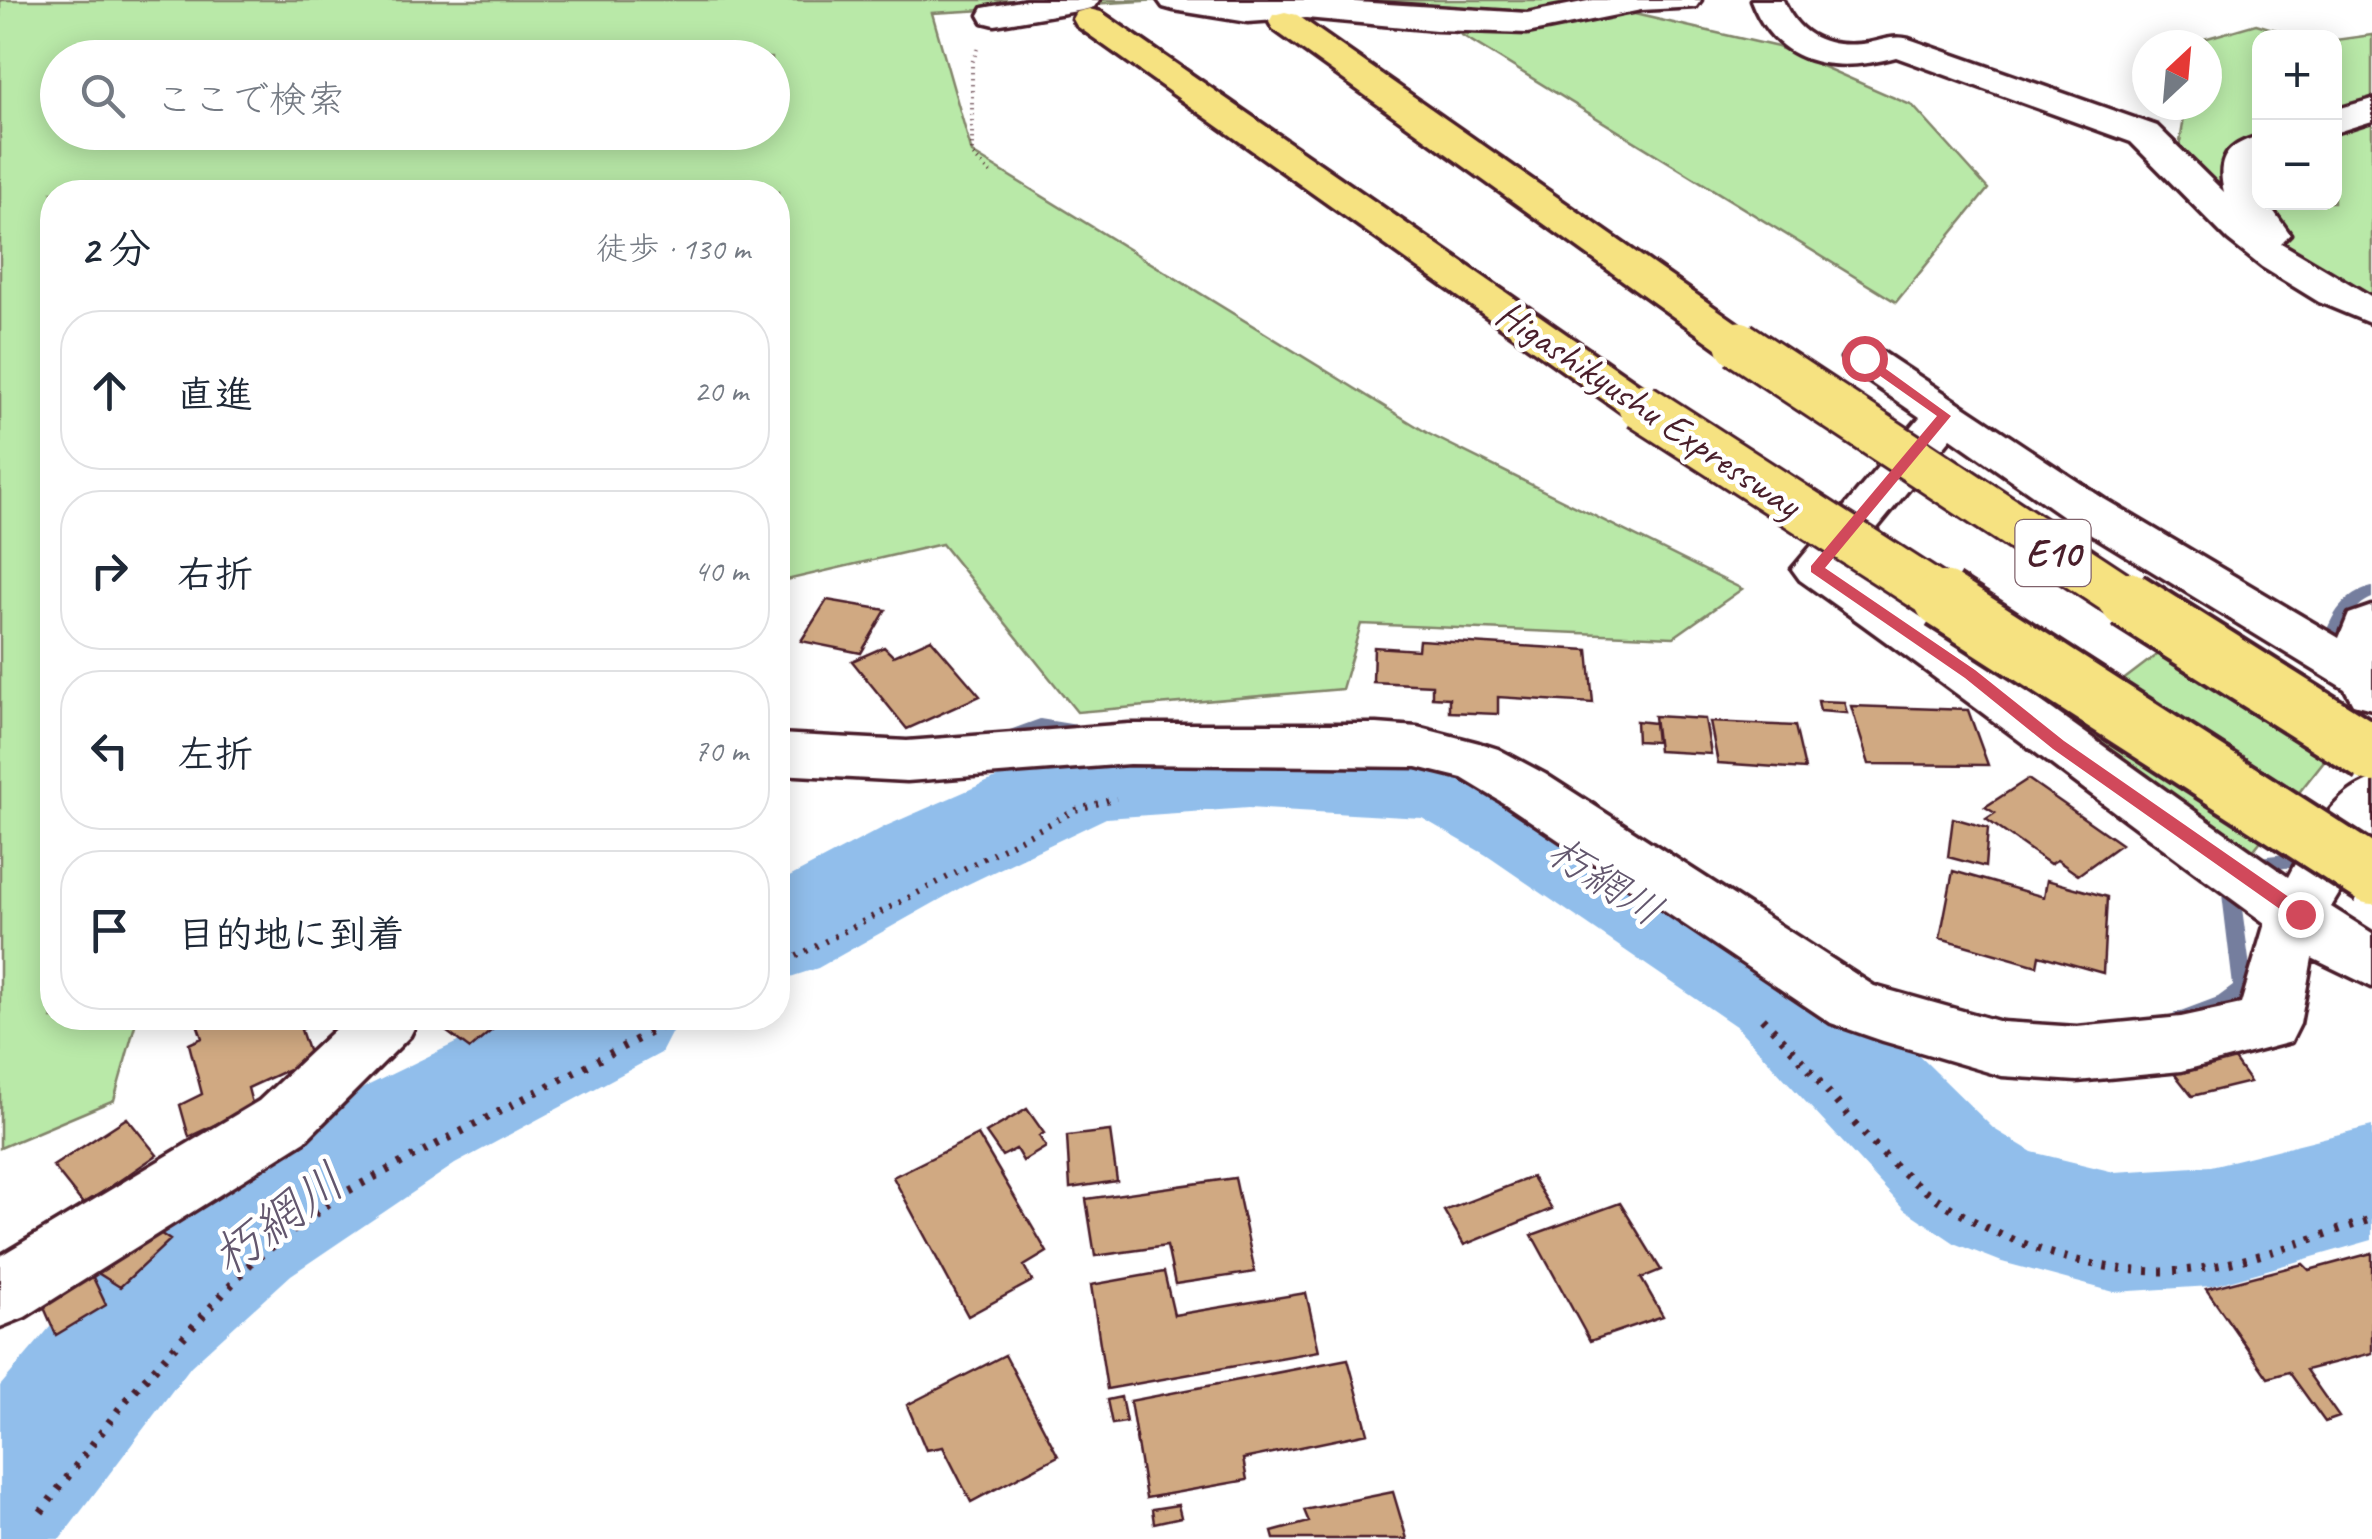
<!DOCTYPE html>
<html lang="ja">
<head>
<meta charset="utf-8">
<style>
  :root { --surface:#fff; --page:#f6f6f7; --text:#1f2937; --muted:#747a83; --line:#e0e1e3 }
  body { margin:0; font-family:Caveat,"Klee One",sans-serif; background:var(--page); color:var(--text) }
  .controls { position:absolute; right:30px; top:30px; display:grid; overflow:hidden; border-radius:20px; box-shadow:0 5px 25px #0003 }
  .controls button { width:90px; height:90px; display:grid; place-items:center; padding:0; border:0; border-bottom:2px solid var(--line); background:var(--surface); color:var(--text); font:50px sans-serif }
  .compass { position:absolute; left:2132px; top:30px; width:90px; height:90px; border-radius:50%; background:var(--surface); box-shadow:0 5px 25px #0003; rotate:26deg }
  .stop { position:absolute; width:30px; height:30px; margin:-22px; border:8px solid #d1495b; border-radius:50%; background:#fff }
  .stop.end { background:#d1495b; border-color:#fff; box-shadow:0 2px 10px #0008 }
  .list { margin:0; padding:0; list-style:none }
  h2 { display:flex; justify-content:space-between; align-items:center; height:130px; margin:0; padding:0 40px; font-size:42px }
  h2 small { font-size:32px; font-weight:400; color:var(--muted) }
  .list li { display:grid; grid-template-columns:65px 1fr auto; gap:30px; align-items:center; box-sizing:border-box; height:160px; margin:0 20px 20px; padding:0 20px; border:2px solid var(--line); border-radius:40px }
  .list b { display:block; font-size:38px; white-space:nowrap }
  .list em { font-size:32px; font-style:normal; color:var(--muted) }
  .icon { flex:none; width:55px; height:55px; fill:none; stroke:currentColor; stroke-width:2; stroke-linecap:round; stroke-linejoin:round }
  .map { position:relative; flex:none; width:2372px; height:1539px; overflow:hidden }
  .search { position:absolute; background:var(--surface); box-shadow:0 5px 25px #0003; left:40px; top:40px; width:750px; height:110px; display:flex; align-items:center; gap:25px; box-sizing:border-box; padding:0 35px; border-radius:55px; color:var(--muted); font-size:38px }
  .panel { position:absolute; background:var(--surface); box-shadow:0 5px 25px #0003; left:40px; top:180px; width:750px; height:850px; border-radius:40px }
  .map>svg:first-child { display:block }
  .green { fill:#b9e9a8; stroke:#82846a; stroke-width:2.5; fill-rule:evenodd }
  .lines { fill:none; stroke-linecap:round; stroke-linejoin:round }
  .stream { fill:#757e9e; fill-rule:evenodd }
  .river { fill:#91beeb; fill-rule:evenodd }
  .building { fill:#d0a982; stroke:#4a1f2b; stroke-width:2.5 }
  .minor-casing { stroke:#4a1f2b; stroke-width:7 }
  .highway-casing { stroke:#4a1f2b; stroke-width:7 }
  .path-far2 { stroke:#4a1f2b; stroke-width:4; stroke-dasharray:1 5; stroke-linecap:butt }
  .path-far1 { stroke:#4a1f2b; stroke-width:6; stroke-dasharray:2.5 8; stroke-linecap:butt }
  .path { stroke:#4a1f2b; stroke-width:8; stroke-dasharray:4 10; stroke-linecap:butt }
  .minor { fill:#fff; fill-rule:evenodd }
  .highway { fill:#f6e281; fill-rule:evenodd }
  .highway-bridge-far1-casing { stroke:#4a1f2b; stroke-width:51; stroke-linecap:butt }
  .highway-bridge-casing { stroke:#4a1f2b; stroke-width:64; stroke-linecap:butt }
  .highway-bridge-far1 { stroke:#f6e281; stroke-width:45 }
  .highway-bridge { stroke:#f6e281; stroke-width:56 }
  .route { fill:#d1495b }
  .labels { text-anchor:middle; stroke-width:9; stroke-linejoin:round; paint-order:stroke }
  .shield { fill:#fff; stroke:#80626b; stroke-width:2.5 }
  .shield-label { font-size:38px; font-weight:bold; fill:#4a1f2b }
  .street-label { font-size:40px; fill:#4a1f2b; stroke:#fff }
  .water-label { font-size:42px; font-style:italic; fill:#63576e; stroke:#fff }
  .near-water-label { font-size:50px; font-style:italic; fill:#63576e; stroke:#fff }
</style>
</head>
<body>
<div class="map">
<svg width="2372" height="1539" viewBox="0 0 2372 1539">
  <rect width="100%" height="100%" fill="#fff"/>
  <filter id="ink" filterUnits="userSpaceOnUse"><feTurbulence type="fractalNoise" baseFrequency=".01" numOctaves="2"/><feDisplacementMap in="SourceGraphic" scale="20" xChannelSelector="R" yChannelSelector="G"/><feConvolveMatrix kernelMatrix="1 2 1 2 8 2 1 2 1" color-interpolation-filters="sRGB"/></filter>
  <g filter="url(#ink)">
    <path class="green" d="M 0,0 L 1161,0 L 932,13 L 972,153 L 1429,434 L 1742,589 L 1674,637 L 1361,624 L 1342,689 L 1077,712 L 942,544 L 778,582 L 778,192 L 52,192 L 52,1018 L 137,1018 L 114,1100 L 0,1148 ZM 58,58 L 772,58 L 772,132 L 58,132 Z
      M 1323,0 L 1596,0 L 1591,4 L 1778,47 L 1913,106 L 1988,189 L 1896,302 L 1460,34 Z
      M 2256,24 L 2300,37 L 2260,38 L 2260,202 L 2334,202 L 2335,40 L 2372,35 L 2372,304 L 2242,219 L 2179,148 L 2186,106 L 2207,105 L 2207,45 L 2183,45 Z
      M 2205,618 L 2361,714 L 2252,852 L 2064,725 Z"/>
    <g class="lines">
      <path class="stream" d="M 2372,587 L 2372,598 C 2351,607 2347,624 2337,644 L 2325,644 L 2323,640 C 2333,613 2343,595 2372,587 Z
        M 1040,719 L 1083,726 L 1092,732 L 1083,738 L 1041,731 L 1002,745 L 993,739 L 996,735 Z
        M 2312,842 L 2318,844 L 2321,849 C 2307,866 2280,872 2259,867 L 2256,862 L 2259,857 L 2285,854 Z
        M 2231,887 L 2238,889 L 2240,894 L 2253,989 L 2232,1009 L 2177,1029 L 2170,1027 L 2167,1021 L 2170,1015 L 2218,997 L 2233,986 L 2222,894 L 2224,889 Z"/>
      <path class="river" d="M 1248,732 L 1441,741 L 1478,753 L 1562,797 L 1821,959 L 1994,1129 L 2032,1152 L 2114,1172 L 2211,1166 L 2372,1126 L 2372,1240 L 2211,1286 L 2114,1292 L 2002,1262 L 1956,1244 L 1904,1209 L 1737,1027 L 1486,855 L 1422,818 L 1248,808 L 1106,818 L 964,886 L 818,968 L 778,981 L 778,883 L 886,826 L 1053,753 L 1090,741 Z
        M 507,1018 L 679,1018 L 661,1053 L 455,1164 L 291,1275 L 191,1366 L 60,1539 L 0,1539 L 0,1386 L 95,1274 L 199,1191 L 367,1086 Z"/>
    </g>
    <path class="building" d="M 827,600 L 886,610 L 861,653 L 801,641 Z
      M 931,639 L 980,696 L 907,729 L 852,661 L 884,647 L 893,656 Z
      M 1419,640 L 1588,650 L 1593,703 L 1498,697 L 1498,714 L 1449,712 L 1449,698 L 1432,697 L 1432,685 L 1373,682 L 1374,647 L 1418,650 Z
      M 1818,701 L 1844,702 L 1847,713 L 1820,711 Z
      M 1851,706 L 1968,710 L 1988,765 L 1869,764 Z
      M 1654,716 L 1705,719 L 1711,754 L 1658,751 Z
      M 1636,721 L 1654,723 L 1656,742 L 1637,741 Z
      M 1710,722 L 1795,726 L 1805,769 L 1718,763 Z
      M 2028,779 L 2121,844 L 2078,875 L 2057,860 L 2050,864 L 1986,819 L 1995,813 L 1985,807 Z
      M 1953,818 L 1988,828 L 1985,867 L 1948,857 Z
      M 1953,871 L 2044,897 L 2047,880 L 2107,897 L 2103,973 L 2039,955 L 2037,966 L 1940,938 Z
      M 195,1018 L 322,1018 L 323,1019 L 301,1030 L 311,1059 L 248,1088 L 253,1107 L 189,1137 L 180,1105 L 202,1094 L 189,1044 L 202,1038 Z
      M 449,1018 L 506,1018 L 470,1049 L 439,1026 Z
      M 2229,1052 L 2250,1082 L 2192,1096 L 2169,1067 Z
      M 1027,1109 L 1044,1133 L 1039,1136 L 1046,1147 L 1023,1161 L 1016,1149 L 1002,1156 L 986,1133 Z
      M 127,1118 L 157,1155 L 84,1205 L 53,1166 Z
      M 1110,1131 L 1117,1181 L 1070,1188 L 1067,1136 Z
      M 978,1135 L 1047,1252 L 1024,1266 L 1032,1281 L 968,1316 L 893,1177 Z
      M 1532,1177 L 1552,1209 L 1464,1245 L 1444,1211 Z
      M 1235,1178 L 1255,1272 L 1175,1284 L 1167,1246 L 1095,1256 L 1086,1199 Z
      M 1620,1203 L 1661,1270 L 1641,1278 L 1663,1316 L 1590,1341 L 1532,1235 Z
      M 145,1223 L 170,1240 L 120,1287 L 93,1270 Z
      M 2372,1253 L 2372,1353 L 2306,1370 L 2339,1417 L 2325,1422 L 2289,1372 L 2268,1378 L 2206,1289 L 2303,1264 L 2309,1270 Z
      M 88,1267 L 106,1305 L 56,1335 L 39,1296 Z
      M 1164,1272 L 1174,1315 L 1306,1293 L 1319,1351 L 1107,1389 L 1091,1285 Z
      M 1005,1355 L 1058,1456 L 971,1502 L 943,1447 L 926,1450 L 907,1405 Z
      M 1348,1359 L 1368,1433 L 1243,1459 L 1247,1480 L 1146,1498 L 1130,1401 Z
      M 1121,1397 L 1126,1422 L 1112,1424 L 1107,1400 Z
      M 1393,1492 L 1407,1539 L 1274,1539 L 1272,1532 L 1309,1522 L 1304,1510 Z
      M 1178,1505 L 1181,1517 L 1154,1523 L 1152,1509 Z"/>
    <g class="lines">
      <defs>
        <path id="minor" d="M 1026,0 L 1099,0 L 1094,7 L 1083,10 L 995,25 L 983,22 L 979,15 L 983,8 Z
          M 1158,0 L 1325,0 L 1527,13 L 1593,0 L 1701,0 L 1696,7 L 1641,10 L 1527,33 L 1436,30 L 1306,18 L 1248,22 L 1174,10 L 1163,7 Z
          M 1751,0 L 1783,0 C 1799,38 1829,49 1869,43 C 1883,40 1894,35 1909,39 L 2157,126 L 2224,192 C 2216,159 2227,144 2260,136 L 2260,202 L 2267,202 L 2290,234 L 2281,243 L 2372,297 L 2372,324 L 2319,302 L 2262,267 L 2228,240 L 2131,142 L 1896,57 C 1833,74 1776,66 1751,0 Z
          M 2372,99 L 2372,121 L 2334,133 L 2334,110 Z
          M 1863,345 L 1878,349 L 2104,499 L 2339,638 L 2349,614 L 2372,606 L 2372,709 L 2353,704 L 2345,689 L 2070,521 L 1951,438 L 1846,566 C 1996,666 2140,774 2288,877 C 2308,841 2331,793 2372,780 L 2372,839 L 2331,907 L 2372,933 L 2372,987 L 2312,958 L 2300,1024 L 2291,1042 L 2181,1071 L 2077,1081 L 2002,1076 L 1883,1041 L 1831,1023 L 1505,804 L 1462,778 L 1417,767 L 1129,764 L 907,781 L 778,774 L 778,734 L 907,741 L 1129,724 L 1377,724 L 1417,727 L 1479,743 L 1498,749 L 1545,774 L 1874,986 L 2002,1022 L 2077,1027 L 2181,1017 L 2241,1004 L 2265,923 C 2109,810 1958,691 1800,580 L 1792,569 L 1920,417 L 1848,367 L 1842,358 L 1848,349 Z
          M 347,1018 L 419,1018 L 410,1036 L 305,1141 L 25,1317 L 0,1327 L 0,1256 L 259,1101 Z"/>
        <path id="highway" d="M 1089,9 L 1101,12 L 1657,397 L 1663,406 L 1657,415 L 1641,419 L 1625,415 L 1077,26 L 1073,19 L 1077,12 Z
          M 1285,12 L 1297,15 L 1754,335 L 1760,344 L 1754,353 L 1739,357 L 1724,353 L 1273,29 L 1269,22 L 1273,15 Z"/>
      </defs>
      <use href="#minor" class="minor-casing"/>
      <use href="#highway" class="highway-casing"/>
      <path class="path-far2" d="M 977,49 L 972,63 L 972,154 L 994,177"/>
      <path class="path-far1" d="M 778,966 L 1076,810 L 1116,798
        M 674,1020 L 678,1018"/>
      <path class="path" d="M 1762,1018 C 1811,1066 1849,1124 1900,1170 C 1971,1235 2100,1283 2196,1269 C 2256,1261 2314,1237 2372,1219
        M 41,1512 L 126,1400 L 252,1262 L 340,1195 L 678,1018"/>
      <use href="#minor" class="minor"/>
      <use href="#highway" class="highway"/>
      <defs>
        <path id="highway-bridge-far1" d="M 1739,344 L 2132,603
          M 1641,406 L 1947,603"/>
        <path id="highway-bridge" d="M 1943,600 L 2372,876
          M 2128,600 L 2372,754"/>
      </defs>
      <use href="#highway-bridge-far1" class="highway-bridge-far1-casing"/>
      <use href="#highway-bridge" class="highway-bridge-casing"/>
      <use href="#highway-bridge-far1" class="highway-bridge-far1"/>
      <use href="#highway-bridge" class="highway-bridge"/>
    </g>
  </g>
  <path class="route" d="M 1859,356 L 1868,356 L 1951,416 L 1825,568 L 1975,670 L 2064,741 L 2306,909 L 2306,919 L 2294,919 L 2053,749 L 1965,678 L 1811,572 L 1811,566 L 1937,416 L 1859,361 Z"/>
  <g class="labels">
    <rect class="shield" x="2015.5" y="520" width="75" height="66" rx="8"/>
    <g class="shield-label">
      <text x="2053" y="566">E10</text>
    </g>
    <g class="street-label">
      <text transform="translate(1649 408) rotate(34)" y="14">Higashikyushu Expressway</text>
    </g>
    <g class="water-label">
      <text transform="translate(1606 880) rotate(33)" y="15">朽網川</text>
    </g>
    <g class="near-water-label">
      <text transform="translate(277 1218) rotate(-36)" y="18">朽網川</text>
    </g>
  </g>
</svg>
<div class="controls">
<button>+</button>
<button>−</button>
</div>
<svg class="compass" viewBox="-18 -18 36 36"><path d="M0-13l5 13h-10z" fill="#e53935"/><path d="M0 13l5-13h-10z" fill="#747a83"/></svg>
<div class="stop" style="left:1864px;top:358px"></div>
<div class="stop end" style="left:2300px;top:914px"></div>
<div class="search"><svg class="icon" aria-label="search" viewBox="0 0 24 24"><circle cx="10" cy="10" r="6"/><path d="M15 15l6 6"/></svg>ここで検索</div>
<section class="panel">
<h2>2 分<small>徒歩 · 130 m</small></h2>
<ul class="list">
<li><svg class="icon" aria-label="ahead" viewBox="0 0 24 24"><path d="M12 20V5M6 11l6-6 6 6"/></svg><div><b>直進</b></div><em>20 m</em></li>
<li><svg class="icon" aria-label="right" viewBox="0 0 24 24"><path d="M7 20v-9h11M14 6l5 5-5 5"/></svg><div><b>右折</b></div><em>40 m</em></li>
<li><svg class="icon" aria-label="left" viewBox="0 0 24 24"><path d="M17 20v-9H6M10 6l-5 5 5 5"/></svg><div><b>左折</b></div><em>70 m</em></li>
<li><svg class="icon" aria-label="arrive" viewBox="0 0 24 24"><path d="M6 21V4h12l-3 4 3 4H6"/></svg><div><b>目的地に到着</b></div></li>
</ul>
</section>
</div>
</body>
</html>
